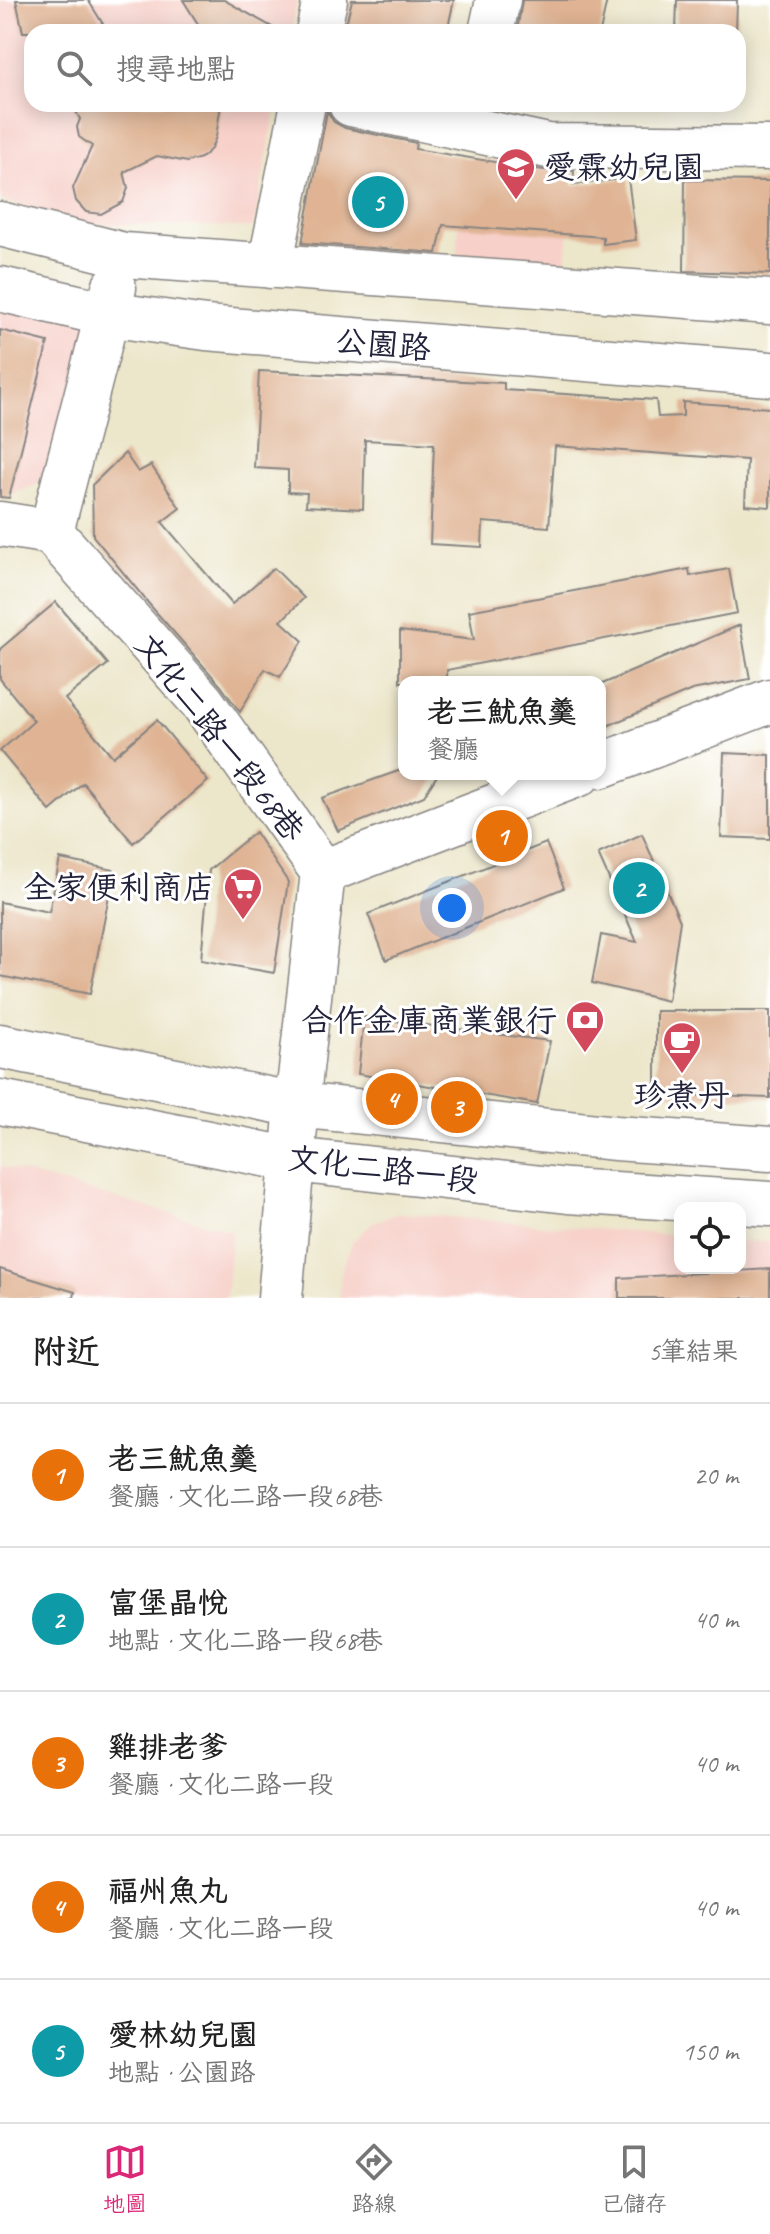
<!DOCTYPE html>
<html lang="zh-TW">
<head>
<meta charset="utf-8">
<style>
  :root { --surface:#fff; --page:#f6f6f6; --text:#222; --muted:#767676; --line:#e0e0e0; --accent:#db2777 }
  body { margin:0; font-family:Caveat,"LXGW WenKai TC",sans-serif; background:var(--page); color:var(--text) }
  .controls { position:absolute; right:24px; bottom:24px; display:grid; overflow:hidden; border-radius:16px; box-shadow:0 4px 20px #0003 }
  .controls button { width:72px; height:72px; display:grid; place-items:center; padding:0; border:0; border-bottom:2px solid var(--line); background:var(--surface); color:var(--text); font:40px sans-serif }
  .you { position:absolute; left:452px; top:908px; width:28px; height:28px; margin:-20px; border:6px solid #fff; border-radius:50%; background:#1a73e8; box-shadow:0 0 0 12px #1a73e833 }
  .badge { display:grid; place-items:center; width:52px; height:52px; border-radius:50%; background:var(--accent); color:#fff; font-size:26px; font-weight:700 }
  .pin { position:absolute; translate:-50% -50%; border:4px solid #fff; box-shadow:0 2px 8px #0006 }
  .popup { position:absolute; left:398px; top:676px; width:208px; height:104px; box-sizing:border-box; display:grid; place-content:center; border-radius:16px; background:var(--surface); filter:drop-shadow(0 2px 6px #0005); font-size:26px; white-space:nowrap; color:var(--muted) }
  .popup b { font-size:30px; color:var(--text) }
  .popup::after { content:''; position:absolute; left:50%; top:100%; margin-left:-16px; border:16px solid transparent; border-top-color:var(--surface) }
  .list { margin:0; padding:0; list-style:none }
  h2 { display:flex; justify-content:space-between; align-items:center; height:104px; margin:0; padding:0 32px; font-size:34px }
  h2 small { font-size:26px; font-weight:400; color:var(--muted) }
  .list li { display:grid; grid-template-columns:52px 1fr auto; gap:24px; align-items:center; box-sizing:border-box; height:144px; padding:0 32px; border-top:2px solid var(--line) }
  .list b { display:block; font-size:30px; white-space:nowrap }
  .list p { margin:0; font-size:26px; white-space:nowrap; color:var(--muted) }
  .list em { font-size:26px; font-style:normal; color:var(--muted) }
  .icon { flex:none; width:44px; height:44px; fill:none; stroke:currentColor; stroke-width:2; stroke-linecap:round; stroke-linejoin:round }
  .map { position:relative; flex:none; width:770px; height:1298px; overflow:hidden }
  .search { position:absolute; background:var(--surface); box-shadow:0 4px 20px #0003; left:24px; right:24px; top:24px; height:88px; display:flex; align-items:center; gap:20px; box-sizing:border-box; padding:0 28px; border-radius:24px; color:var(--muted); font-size:30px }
  .sheet { height:824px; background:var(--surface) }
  nav { display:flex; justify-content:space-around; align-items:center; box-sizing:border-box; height:112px; border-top:2px solid var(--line); background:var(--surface); font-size:22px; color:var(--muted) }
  nav a { display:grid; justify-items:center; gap:4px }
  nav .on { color:var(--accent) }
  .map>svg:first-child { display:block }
  .built { fill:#f7d0c9 }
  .building { fill:#dfb393 }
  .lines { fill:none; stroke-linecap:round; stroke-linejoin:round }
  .minor-casing { stroke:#878482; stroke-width:47 }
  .minor { stroke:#fff; stroke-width:44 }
  .labels { text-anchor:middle; stroke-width:6; stroke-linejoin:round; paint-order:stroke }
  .poi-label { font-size:32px; fill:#22223b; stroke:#fff; text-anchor:end }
  .street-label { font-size:32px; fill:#22223b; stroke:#fff }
</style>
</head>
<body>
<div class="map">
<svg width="770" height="1298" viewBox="0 0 770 1298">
  <rect width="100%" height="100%" fill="#fff"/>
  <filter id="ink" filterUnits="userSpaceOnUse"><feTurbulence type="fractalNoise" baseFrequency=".0125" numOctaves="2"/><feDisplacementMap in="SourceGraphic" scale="16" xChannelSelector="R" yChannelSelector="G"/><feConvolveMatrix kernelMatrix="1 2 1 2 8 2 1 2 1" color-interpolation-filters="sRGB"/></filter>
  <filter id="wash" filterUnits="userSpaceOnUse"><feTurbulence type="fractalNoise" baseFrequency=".006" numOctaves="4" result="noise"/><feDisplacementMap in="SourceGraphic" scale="32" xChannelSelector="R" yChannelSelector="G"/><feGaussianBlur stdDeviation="1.8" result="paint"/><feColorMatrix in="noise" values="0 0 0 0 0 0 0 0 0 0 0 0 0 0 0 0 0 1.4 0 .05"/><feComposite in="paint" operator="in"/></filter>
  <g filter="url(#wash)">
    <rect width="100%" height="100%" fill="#ece6ca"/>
    <path class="built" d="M 0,0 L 297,0 L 291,32 L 32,32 L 32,104 L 277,104 L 253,227 L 89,224 L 0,200 Z
      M 465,158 L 574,168 L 565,274 L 456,263 Z
      M 0,300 L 94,322 L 40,483 L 3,498 L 0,497 Z
      M 0,1166 L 232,1231 L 226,1298 L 0,1298 Z
      M 400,1213 L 680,1236 L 680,1268 L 740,1268 L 740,1241 L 770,1242 L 770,1298 L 339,1298 L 342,1268 L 353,1241 L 373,1222 Z"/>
    <g id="blocks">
      <path class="building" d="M 16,0 L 88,0 L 108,32 L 23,32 Z
        M 183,0 L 224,0 L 281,32 L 203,32 Z
        M 352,0 L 454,0 L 447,32 L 344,32 Z
        M 522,0 L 607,0 L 600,32 L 517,32 Z
        M 677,0 L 737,0 L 736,32 L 676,32 Z
        M 72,104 L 221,104 L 216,137 L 211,149 L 201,158 L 187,162 L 157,156 L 124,172 L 128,188 L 123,202 L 101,214 L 86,212 L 76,201 L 73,188 L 92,146 L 79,137 L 77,127 L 80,119 Z
        M 327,111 L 334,122 L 345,128 L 416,143 L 415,149 L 543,170 L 574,171 L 573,185 L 628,178 L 636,240 L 603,244 L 603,237 L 443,225 L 437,253 L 302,243 Z
        M 685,180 L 770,181 L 770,274 L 684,271 Z
        M 0,330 L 48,342 L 9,498 L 0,497 Z
        M 259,371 L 504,383 L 504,390 L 656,400 L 658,417 L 683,416 L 683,402 L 770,408 L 770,507 L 745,505 L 747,460 L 555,446 L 549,527 L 483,522 L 482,547 L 430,544 L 434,444 L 365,440 L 363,509 L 306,506 L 307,493 L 288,492 L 288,470 L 254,468 Z
        M 125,453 L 138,472 L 151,465 L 180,508 L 162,522 L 232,604 L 274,568 L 304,598 L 281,621 L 303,641 L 280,677 L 265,669 L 240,712 L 221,686 L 149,604 L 93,536 L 92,485 Z
        M 689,569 L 690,576 L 729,569 L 737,613 L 447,670 L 447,682 L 400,682 L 400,631 L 474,640 L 469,611 Z
        M 56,602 L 108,664 L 65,699 L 113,757 L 157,720 L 208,781 L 133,843 L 83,783 L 50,811 L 0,751 L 34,721 L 0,679 L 0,649 Z
        M 740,625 L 750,679 L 692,690 L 600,729 L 600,685 Z
        M 724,753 L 770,755 L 770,839 L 721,837 Z
        M 404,769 L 404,774 L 438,774 L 424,796 L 338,831 L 322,798 Z
        M 255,832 L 288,882 L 274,973 L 201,960 L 209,870 Z
        M 642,834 L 680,921 L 668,1001 L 592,983 L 601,935 L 637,942 L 598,854 Z
        M 546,843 L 564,888 L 386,960 L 368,914 Z
        M 60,859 L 114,870 L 90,994 L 0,976 L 0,902 L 49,912 Z
        M 656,1011 L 770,1011 L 770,1098 L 656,1094 Z
        M 364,1017 L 550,1041 L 537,1104 L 358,1074 Z
        M 0,1269 L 75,1292 L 74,1298 L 0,1298 Z
        M 770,1269 L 770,1298 L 619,1298 L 619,1278 Z"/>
    </g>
  </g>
  <g filter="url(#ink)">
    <use href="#blocks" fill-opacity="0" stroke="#878482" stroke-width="2"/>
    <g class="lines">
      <defs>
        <path id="minor" d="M 318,32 L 325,0
          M 491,32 L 498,0
          M 351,104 L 548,146 L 770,148
          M 0,224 L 124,255 L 770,302
          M 270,266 L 303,104
          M 0,289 L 107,314 L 206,328 L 770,374
          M 0,524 L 51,532 L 114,288
          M 51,532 L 202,702 L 323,872 L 297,1105 L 280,1298
          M 600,766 L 770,701
          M 323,872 L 579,774
          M 0,1046 L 297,1105 L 616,1138 L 770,1149
          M 0,1102 L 294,1160 L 568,1191 L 770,1204"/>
      </defs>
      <use href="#minor" class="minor-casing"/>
      <use href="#minor" class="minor"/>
    </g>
  </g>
  <defs>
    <symbol id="school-pin" viewBox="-11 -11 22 30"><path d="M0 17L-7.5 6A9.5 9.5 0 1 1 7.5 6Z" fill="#d1495b" stroke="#fff"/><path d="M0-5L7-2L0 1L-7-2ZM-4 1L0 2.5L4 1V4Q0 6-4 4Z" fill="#fff"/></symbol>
    <symbol id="supermarket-pin" viewBox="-11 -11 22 30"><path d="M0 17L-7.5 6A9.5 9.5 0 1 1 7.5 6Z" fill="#d1495b" stroke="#fff"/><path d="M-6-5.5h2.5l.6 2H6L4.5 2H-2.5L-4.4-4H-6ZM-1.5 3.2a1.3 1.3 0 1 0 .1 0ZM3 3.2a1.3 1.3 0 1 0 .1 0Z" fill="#fff"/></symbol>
    <symbol id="bank-pin" viewBox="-11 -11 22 30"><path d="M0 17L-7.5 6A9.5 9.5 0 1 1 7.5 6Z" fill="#d1495b" stroke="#fff"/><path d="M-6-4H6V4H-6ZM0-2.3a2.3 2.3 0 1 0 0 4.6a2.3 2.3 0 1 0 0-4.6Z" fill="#fff"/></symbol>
    <symbol id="cafe-pin" viewBox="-11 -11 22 30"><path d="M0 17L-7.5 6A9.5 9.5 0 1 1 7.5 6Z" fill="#d1495b" stroke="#fff"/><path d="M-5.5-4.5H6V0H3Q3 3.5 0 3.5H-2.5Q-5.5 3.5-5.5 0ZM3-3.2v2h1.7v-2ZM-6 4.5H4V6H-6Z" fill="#fff"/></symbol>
  </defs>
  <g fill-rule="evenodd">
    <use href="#school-pin" x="494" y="145" width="44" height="60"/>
    <use href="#supermarket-pin" x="221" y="865" width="44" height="60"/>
    <use href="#bank-pin" x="563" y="998" width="44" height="60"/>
    <use href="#cafe-pin" x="660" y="1019" width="44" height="60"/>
  </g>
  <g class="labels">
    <g class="poi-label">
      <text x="544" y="178" text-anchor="start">愛霖幼兒園</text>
      <text x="215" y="898">全家便利商店</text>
      <text x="557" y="1031">合作金庫商業銀行</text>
      <text x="682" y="1106" text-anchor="middle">珍煮丹</text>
    </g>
    <g class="street-label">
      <text transform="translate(383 344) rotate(5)" y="11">公園路</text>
      <text transform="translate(220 737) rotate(52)" y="11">文化二路一段68巷</text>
      <text transform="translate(383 1169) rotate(7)" y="11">文化二路一段</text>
    </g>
  </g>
</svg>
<div class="controls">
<button><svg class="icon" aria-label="locate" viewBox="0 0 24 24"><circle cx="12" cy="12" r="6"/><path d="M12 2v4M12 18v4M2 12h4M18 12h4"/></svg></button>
</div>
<div class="you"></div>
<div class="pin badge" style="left:502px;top:836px;background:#e8710a">1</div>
<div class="popup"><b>老三魷魚羹</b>餐廳</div>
<div class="pin badge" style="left:639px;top:888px;background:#0f9aa8">2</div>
<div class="pin badge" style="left:457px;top:1107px;background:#e8710a">3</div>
<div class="pin badge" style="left:392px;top:1099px;background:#e8710a">4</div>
<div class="pin badge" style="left:378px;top:202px;background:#0f9aa8">5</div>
<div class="search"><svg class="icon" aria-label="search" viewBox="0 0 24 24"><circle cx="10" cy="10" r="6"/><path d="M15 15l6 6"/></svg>搜尋地點</div>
</div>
<section class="sheet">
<h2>附近<small>5筆結果</small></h2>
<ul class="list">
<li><span class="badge" style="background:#e8710a">1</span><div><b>老三魷魚羹</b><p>餐廳 · 文化二路一段68巷</p></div><em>20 m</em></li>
<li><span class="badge" style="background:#0f9aa8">2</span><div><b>富堡晶悅</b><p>地點 · 文化二路一段68巷</p></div><em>40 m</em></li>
<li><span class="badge" style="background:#e8710a">3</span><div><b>雞排老爹</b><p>餐廳 · 文化二路一段</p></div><em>40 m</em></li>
<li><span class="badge" style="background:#e8710a">4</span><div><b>福州魚丸</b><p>餐廳 · 文化二路一段</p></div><em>40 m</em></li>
<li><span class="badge" style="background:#0f9aa8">5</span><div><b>愛林幼兒園</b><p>地點 · 公園路</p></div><em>150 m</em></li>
</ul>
</section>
<nav>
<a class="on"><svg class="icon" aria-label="map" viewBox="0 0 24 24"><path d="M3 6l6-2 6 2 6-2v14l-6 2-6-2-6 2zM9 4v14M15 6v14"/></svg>地圖</a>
<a><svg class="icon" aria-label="directions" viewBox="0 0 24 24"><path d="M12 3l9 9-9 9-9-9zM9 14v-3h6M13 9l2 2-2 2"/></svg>路線</a>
<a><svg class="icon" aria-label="saved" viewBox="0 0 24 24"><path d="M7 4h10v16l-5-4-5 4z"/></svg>已儲存</a>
</nav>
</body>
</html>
